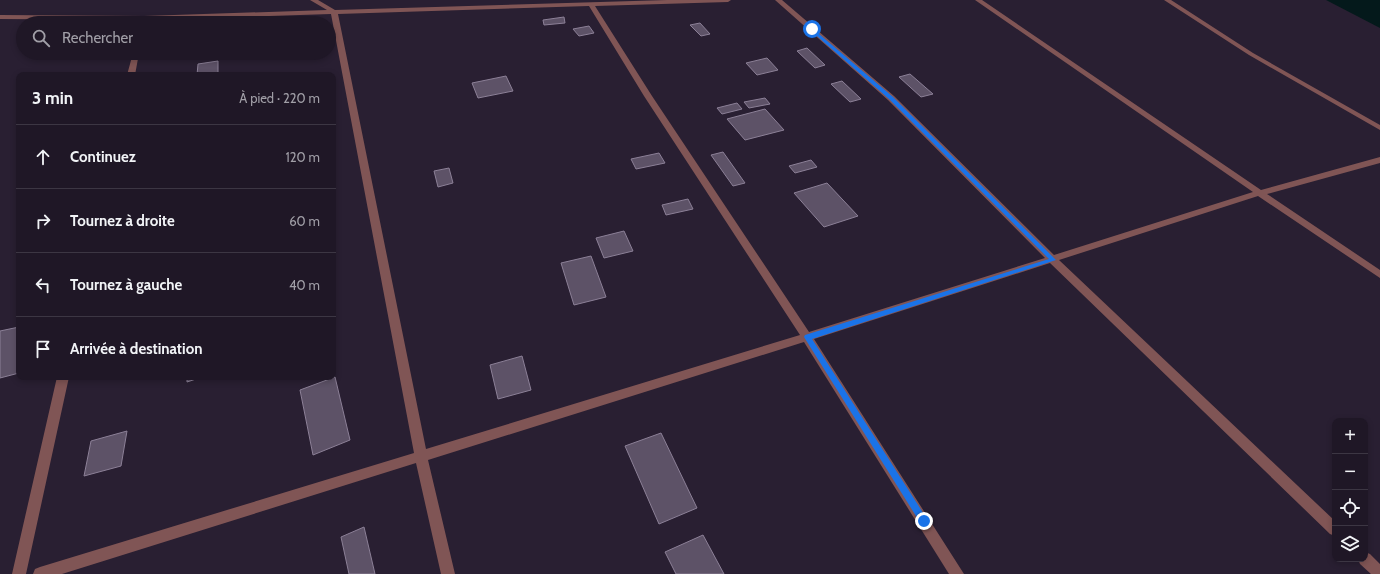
<!DOCTYPE html>
<html lang="fr">
<head>
<meta charset="utf-8">
<style>
  :root { --surface:#1f1726; --page:#2c2432; --text:#f1f3f6; --muted:#a19fa7; --line:#3c3643 }
  body { margin:0; font-family:Cabin,sans-serif; background:var(--page); color:var(--text) }
  .controls { position:absolute; right:12px; bottom:12px; display:grid; overflow:hidden; border-radius:8px; box-shadow:0 2px 6px #0003 }
  .controls button { width:36px; height:36px; display:grid; place-items:center; padding:0; border:0; border-bottom:1px solid var(--line); background:var(--surface); color:var(--text); font:20px sans-serif }
  .stop { position:absolute; width:12px; height:12px; margin:-9px; border:3px solid #1a73e8; border-radius:50%; background:#fff }
  .stop.end { background:#1a73e8; border-color:#fff; box-shadow:0 1px 4px #0008 }
  .list { margin:0; padding:0; list-style:none }
  h2 { display:flex; justify-content:space-between; align-items:center; height:52px; margin:0; padding:0 16px; font-size:17px }
  h2 small { font-size:13px; font-weight:400; color:var(--muted) }
  .list li { display:grid; grid-template-columns:26px 1fr auto; gap:12px; align-items:center; box-sizing:border-box; height:64px; padding:0 16px; border-top:1px solid var(--line) }
  .list b { display:block; font-size:15px; white-space:nowrap }
  .list em { font-size:13px; font-style:normal; color:var(--muted) }
  .icon { flex:none; width:22px; height:22px; fill:none; stroke:currentColor; stroke-width:2; stroke-linecap:round; stroke-linejoin:round }
  .map { position:relative; flex:none; width:1380px; height:574px; overflow:hidden }
  .search { position:absolute; background:var(--surface); box-shadow:0 2px 6px #0003; left:16px; top:16px; width:320px; height:44px; display:flex; align-items:center; gap:10px; box-sizing:border-box; padding:0 14px; border-radius:22px; color:var(--muted); font-size:15px }
  .panel { position:absolute; background:var(--surface); box-shadow:0 2px 6px #0003; left:16px; top:72px; width:320px; height:308px; border-radius:8px }
  .map>svg:first-child { display:block }
  .water { fill:#04191b }
  .building { fill:#5d5267; stroke:#8c8097 }
  .lines { fill:none; stroke-linecap:round; stroke-linejoin:round }
  .street { fill:#805555; fill-rule:evenodd }
  .route { fill:#1a73e8 }
</style>
</head>
<body>
<div class="map">
<svg width="1380" height="574" viewBox="0 0 1380 574">
  <rect width="100%" height="100%" fill="#291f32"/>
  <path class="water" d="M 1326,0 L 1380,0 L 1380,28 Z"/>
  <path class="building" d="M 564,17 L 565,23 L 544,25 L 543,20 Z
    M 700,23 L 710,34 L 701,36 L 690,25 Z
    M 589,26 L 594,33 L 579,36 L 573,29 Z
    M 807,48 L 825,65 L 815,68 L 797,51 Z
    M 767,58 L 778,70 L 757,75 L 746,63 Z
    M 218,61 L 218,75 L 197,75 L 198,64 Z
    M 910,74 L 933,94 L 921,97 L 899,77 Z
    M 506,76 L 513,91 L 478,98 L 472,83 Z
    M 842,81 L 861,99 L 850,102 L 831,84 Z
    M 765,98 L 770,104 L 749,108 L 744,102 Z
    M 737,103 L 742,109 L 722,114 L 717,108 Z
    M 765,109 L 784,130 L 745,140 L 727,119 Z
    M 723,152 L 745,183 L 733,186 L 711,155 Z
    M 659,153 L 665,163 L 636,169 L 631,159 Z
    M 811,160 L 817,167 L 795,173 L 789,166 Z
    M 449,168 L 453,183 L 438,187 L 434,171 Z
    M 827,183 L 858,216 L 824,227 L 794,193 Z
    M 688,199 L 693,209 L 666,215 L 662,205 Z
    M 624,231 L 633,251 L 604,258 L 596,238 Z
    M 591,256 L 606,297 L 574,305 L 561,263 Z
    M 19,327 L 19,373 L 0,378 L 0,331 Z
    M 522,356 L 531,390 L 498,399 L 490,365 Z
    M 187,377 L 202,377 L 187,382 Z
    M 335,377 L 350,440 L 313,455 L 300,390 Z
    M 127,431 L 121,466 L 84,476 L 91,441 Z
    M 661,433 L 697,508 L 659,524 L 625,446 Z
    M 364,527 L 375,574 L 349,574 L 341,537 Z
    M 703,535 L 724,574 L 676,574 L 665,552 Z"/>
  <g class="lines">
    <path class="street" d="M 310,0 L 318,0 L 335,10 L 667,0 L 731,0 L 728,2 L 595,6 L 652,96 L 809,332 L 1045,258 L 888,100 L 775,0 L 782,0 L 894,96 L 1054,255 L 1253,192 L 975,0 L 982,0 L 1261,190 L 1380,157 L 1380,163 L 1267,194 L 1380,270 L 1380,278 L 1258,196 L 1059,260 L 1335,521 L 1335,536 L 1330,534 L 1050,263 L 814,339 L 964,574 L 949,574 L 804,342 L 428,460 L 455,574 L 441,574 L 416,463 L 62,574 L 33,574 L 35,569 L 40,567 L 414,453 L 331,14 L 144,20 L 0,19 L 0,15 L 144,16 L 327,10 ZM 589,6 L 644,96 L 800,335 L 426,449 L 338,14 Z
      M 1164,0 L 1171,0 L 1253,53 L 1380,125 L 1380,130 L 1249,55 Z
      M 133,53 L 139,53 L 135,75 L 127,75 Z
      M 57,377 L 69,377 L 26,574 L 12,574 Z
      M 1365,552 L 1370,554 L 1380,564 L 1380,574 L 1371,574 L 1360,564 L 1358,559 L 1365,559 Z"/>
  </g>
  <path class="route" d="M 812,28 L 893,97 L 1056,260 L 812,339 L 927,519 L 927,524 L 924,525 L 921,524 L 804,337 L 805,335 L 1049,259 L 889,99 L 810,30 Z"/>
</svg>
<div class="controls">
<button>+</button>
<button>−</button>
<button><svg class="icon" aria-label="locate" viewBox="0 0 24 24"><circle cx="12" cy="12" r="6"/><path d="M12 2v4M12 18v4M2 12h4M18 12h4"/></svg></button>
<button><svg class="icon" aria-label="layers" viewBox="0 0 24 24"><path d="M12 4l9 5-9 5-9-5zM3 14l9 5 9-5"/></svg></button>
</div>
<div class="stop" style="left:812px;top:29px"></div>
<div class="stop end" style="left:924px;top:521px"></div>
<div class="search"><svg class="icon" aria-label="search" viewBox="0 0 24 24"><circle cx="10" cy="10" r="6"/><path d="M15 15l6 6"/></svg>Rechercher</div>
<section class="panel">
<h2>3 min<small>À pied · 220 m</small></h2>
<ul class="list">
<li><svg class="icon" aria-label="ahead" viewBox="0 0 24 24"><path d="M12 20V5M6 11l6-6 6 6"/></svg><div><b>Continuez</b></div><em>120 m</em></li>
<li><svg class="icon" aria-label="right" viewBox="0 0 24 24"><path d="M7 20v-9h11M14 6l5 5-5 5"/></svg><div><b>Tournez à droite</b></div><em>60 m</em></li>
<li><svg class="icon" aria-label="left" viewBox="0 0 24 24"><path d="M17 20v-9H6M10 6l-5 5 5 5"/></svg><div><b>Tournez à gauche</b></div><em>40 m</em></li>
<li><svg class="icon" aria-label="arrive" viewBox="0 0 24 24"><path d="M6 21V4h12l-3 4 3 4H6"/></svg><div><b>Arrivée à destination</b></div></li>
</ul>
</section>
</div>
</body>
</html>
